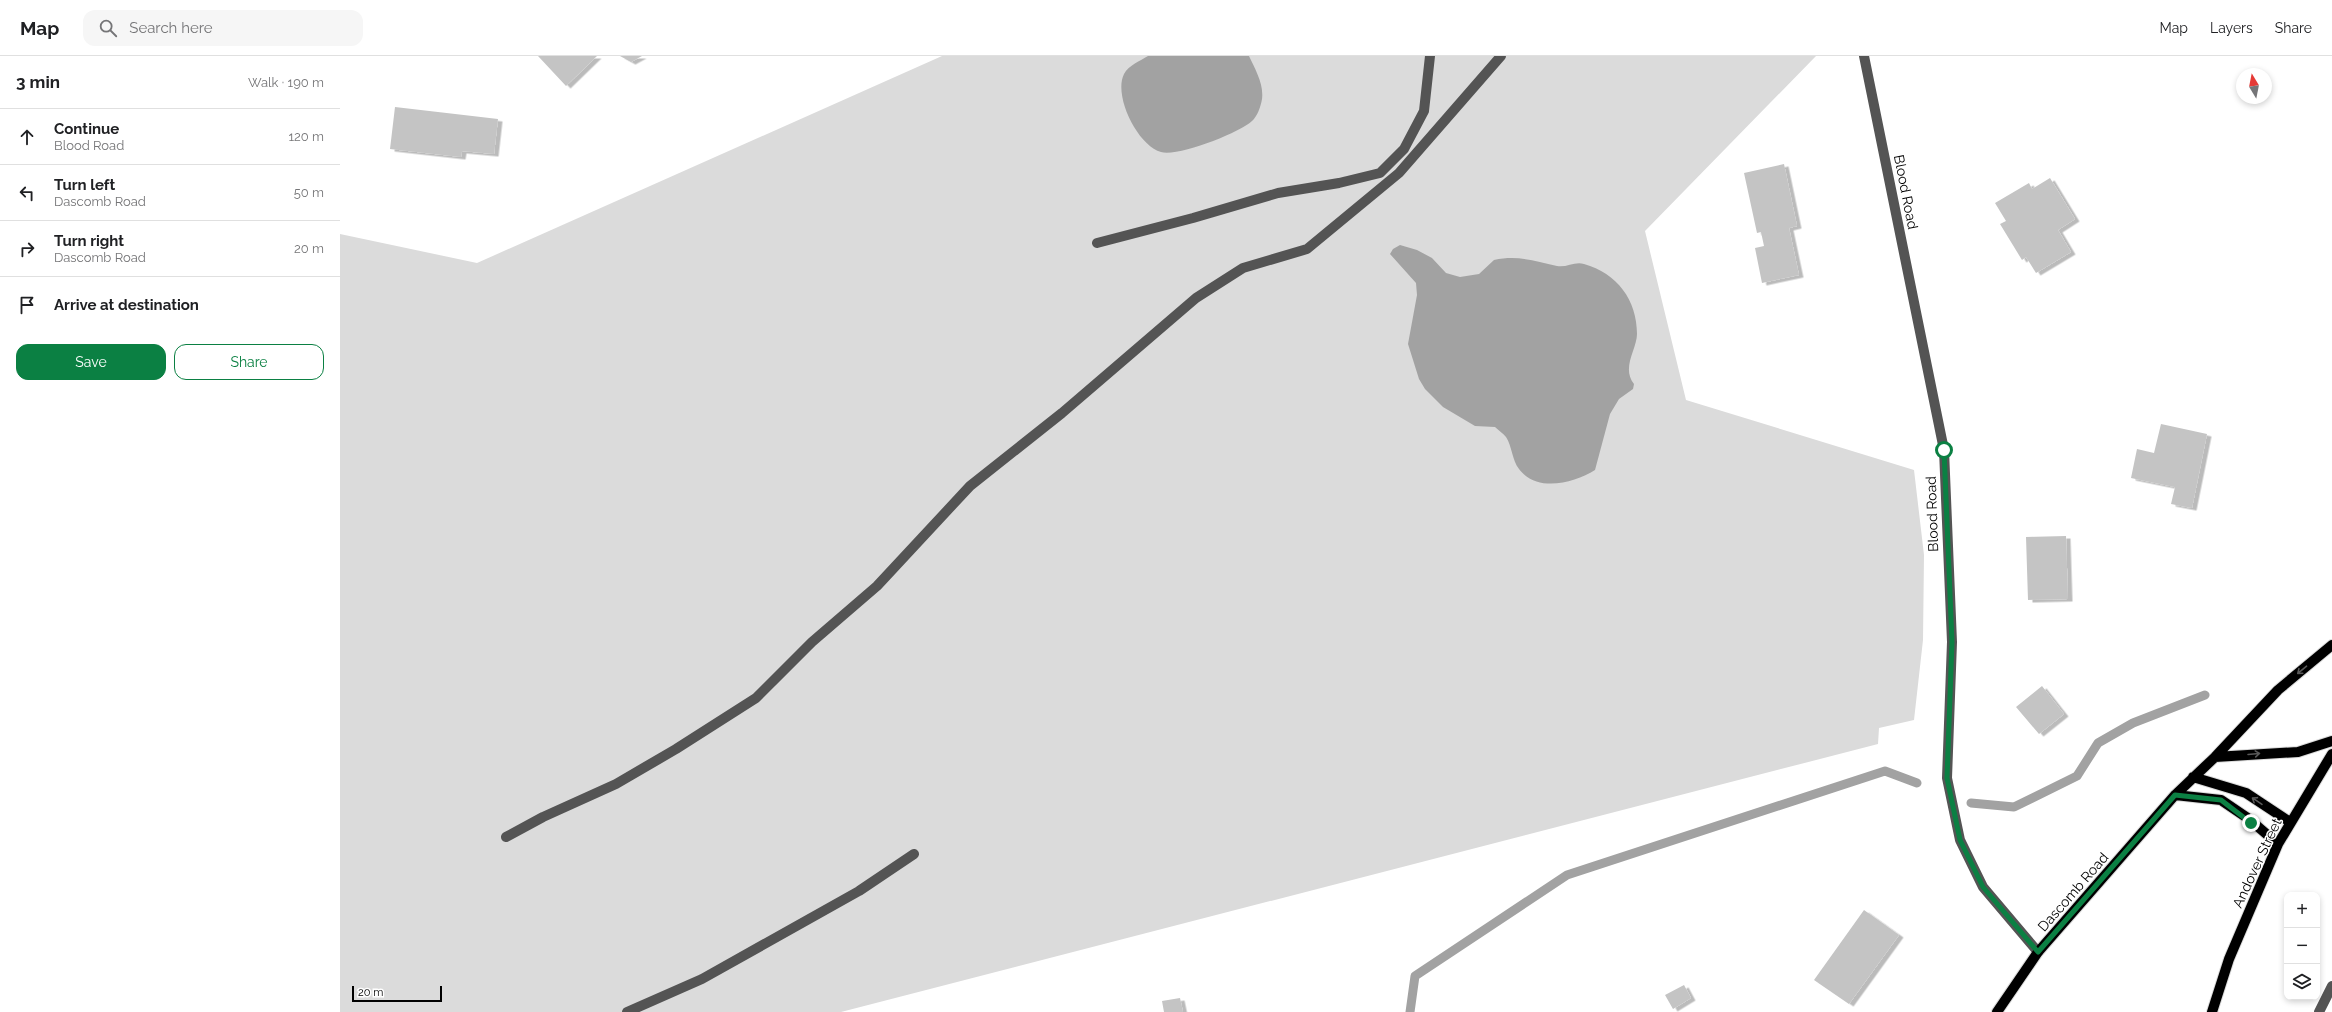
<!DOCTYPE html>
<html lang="en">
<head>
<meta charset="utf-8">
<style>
  :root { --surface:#fff; --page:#f6f6f6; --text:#202124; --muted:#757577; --line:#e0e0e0; --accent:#0b8043 }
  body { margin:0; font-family:Raleway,sans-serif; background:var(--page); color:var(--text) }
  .controls { position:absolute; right:12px; bottom:12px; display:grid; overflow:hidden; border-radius:8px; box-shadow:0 2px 6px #0003 }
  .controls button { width:36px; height:36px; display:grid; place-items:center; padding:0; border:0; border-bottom:1px solid var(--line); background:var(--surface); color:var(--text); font:20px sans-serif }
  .compass { position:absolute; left:1896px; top:12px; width:36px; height:36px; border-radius:50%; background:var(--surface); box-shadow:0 2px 6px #0003; rotate:350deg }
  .scale { position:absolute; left:12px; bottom:10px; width:90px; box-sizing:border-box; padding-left:4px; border:2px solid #000; border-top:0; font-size:11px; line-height:14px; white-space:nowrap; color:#000; -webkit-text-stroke:3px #fff; paint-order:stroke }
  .stop { position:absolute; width:12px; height:12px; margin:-9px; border:3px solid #0b8043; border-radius:50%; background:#fff }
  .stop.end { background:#0b8043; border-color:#fff; box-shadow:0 1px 4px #0008 }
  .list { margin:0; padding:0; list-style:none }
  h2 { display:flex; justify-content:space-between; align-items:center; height:52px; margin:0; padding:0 16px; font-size:17px }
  h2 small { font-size:13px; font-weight:400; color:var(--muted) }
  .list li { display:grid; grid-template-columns:26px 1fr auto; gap:12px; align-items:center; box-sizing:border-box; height:56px; padding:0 16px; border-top:1px solid var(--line) }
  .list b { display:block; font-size:15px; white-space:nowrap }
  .list p { margin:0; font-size:13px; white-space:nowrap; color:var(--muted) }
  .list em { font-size:13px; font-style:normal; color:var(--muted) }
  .actions { display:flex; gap:8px; padding:12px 16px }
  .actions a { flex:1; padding:9px 0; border:1px solid var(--accent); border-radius:12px; text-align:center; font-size:14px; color:var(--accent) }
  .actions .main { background:var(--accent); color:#fff }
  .icon { flex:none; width:22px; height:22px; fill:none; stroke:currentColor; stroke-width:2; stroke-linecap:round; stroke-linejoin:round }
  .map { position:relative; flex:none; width:1992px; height:956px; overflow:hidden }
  header { display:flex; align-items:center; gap:24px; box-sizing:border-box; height:56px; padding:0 20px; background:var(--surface); border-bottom:1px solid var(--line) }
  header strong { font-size:19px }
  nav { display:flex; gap:22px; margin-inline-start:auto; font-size:14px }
  .search { width:280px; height:36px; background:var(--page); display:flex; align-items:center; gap:10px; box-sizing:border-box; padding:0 14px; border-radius:12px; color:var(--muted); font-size:15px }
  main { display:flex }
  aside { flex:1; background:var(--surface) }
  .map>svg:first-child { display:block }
  .green { fill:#dbdbdb }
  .water { fill:#a2a2a2 }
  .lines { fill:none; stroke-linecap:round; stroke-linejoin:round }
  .stream { stroke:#a2a2a2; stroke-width:9 }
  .building { fill:#c4c4c4; filter:url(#shadow) }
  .major-casing { stroke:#dbdbdb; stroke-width:12 }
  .minor { stroke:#545454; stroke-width:10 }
  .major { stroke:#000; stroke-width:10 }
  .oneway { stroke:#595959 }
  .route { stroke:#0b8043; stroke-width:5 }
  .labels { text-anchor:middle; stroke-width:3; stroke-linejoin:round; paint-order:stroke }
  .street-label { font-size:14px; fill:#000; stroke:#fff }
</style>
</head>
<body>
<header>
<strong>Map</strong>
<div class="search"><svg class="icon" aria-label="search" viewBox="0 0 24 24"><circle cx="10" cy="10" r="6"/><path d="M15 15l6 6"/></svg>Search here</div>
<nav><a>Map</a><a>Layers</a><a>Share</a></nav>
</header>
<main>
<aside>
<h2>3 min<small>Walk · 190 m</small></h2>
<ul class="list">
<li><svg class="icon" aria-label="ahead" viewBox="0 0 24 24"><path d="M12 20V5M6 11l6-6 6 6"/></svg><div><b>Continue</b><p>Blood Road</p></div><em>120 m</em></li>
<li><svg class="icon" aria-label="left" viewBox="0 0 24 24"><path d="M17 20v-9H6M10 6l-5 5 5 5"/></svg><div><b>Turn left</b><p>Dascomb Road</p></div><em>50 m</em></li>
<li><svg class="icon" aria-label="right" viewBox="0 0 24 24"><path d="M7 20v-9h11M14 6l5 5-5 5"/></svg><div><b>Turn right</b><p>Dascomb Road</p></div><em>20 m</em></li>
<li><svg class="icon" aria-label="arrive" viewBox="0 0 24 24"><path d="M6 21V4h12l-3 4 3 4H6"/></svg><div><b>Arrive at destination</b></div></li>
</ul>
<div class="actions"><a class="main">Save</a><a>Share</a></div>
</aside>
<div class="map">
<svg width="1992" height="956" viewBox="0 0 1992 956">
  <defs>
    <filter id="shadow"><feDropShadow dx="4.5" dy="2.5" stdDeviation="0" flood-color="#0004"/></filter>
  </defs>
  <rect width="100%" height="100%" fill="#fff"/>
  <path class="green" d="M 602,0 L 1476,0 L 1305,175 L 1346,344 L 1574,414 L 1584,499 L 1583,584 L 1574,664 L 1539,672 L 1538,688 L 501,956 L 0,956 L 0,178 L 137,207 Z"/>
  <path class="water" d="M 808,0 L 909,0 C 915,13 924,28 922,43 C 921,50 917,61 912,65 C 899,77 838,101 821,96 C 798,90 773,40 784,18 C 789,9 800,5 808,0 Z
    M 1060,189 L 1077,194 L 1092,202 L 1106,217 L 1120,221 L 1139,218 L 1154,204 C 1178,199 1194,205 1217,210 C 1226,212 1235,205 1244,208 C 1277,217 1297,244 1297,278 C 1297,293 1281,312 1294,328 L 1293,333 L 1279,343 L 1270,358 L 1255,414 C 1234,427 1197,437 1179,413 C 1172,404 1172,390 1166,381 C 1163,377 1158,374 1155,371 L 1135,370 L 1103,351 L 1085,333 L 1079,323 L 1068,288 L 1077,239 L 1076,227 L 1050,198 L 1053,193 Z"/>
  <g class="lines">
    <path class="stream" d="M 1631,747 L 1674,751 L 1737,720 L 1758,687 L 1793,667 L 1865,639
      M 1070,956 L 1075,920 L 1227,819 L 1545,715 L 1577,727"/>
  </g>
  <path class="building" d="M 198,0 L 257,0 L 226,30 Z
    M 280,0 L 302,0 L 291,6 Z
    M 55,51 L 158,63 L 154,98 L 122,95 L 121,101 L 50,93 Z
    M 1444,108 L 1457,170 L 1449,172 L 1459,219 L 1422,227 L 1415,192 L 1424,190 L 1421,176 L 1417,177 L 1404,117 Z
    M 1710,122 L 1735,163 L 1718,174 L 1731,196 L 1696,217 L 1686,201 L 1682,204 L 1660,168 L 1666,165 L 1655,147 L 1689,127 L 1692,133 Z
    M 1821,368 L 1867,378 L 1852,452 L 1831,448 L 1835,431 L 1791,422 L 1797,393 L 1814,397 Z
    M 1726,480 L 1728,543 L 1688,544 L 1686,481 Z
    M 1702,630 L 1724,658 L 1699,678 L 1676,651 Z
    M 1524,854 L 1559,879 L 1509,948 L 1474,924 Z
    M 1344,929 L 1351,942 L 1333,953 L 1325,939 Z
    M 840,942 L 843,956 L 824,956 L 822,945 Z"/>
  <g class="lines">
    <defs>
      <path id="major" d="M 1875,701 L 1958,696 L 1992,685
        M 1853,721 L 1906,737 L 1950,766
        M 1835,739 L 1881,744 L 1909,763 L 1938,788
        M 1657,956 L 1698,896 L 1835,739 L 1875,701 L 1938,634 L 1992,589
        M 1872,956 L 1889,903 L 1938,788 L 1992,698"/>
    </defs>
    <use href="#major" class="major-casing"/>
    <path class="minor" d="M 1524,0 L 1604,394 L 1612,586 L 1607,722 L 1620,784 L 1643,831 L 1698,896
      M 757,187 L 853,162 L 938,137 L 999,127 L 1040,117 L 1064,93 L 1084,55 L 1090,0
      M 166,781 L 203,761 L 276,728 L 336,693 L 416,642 L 472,586 L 537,530 L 630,430 L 722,357 L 856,242 L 903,212 L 967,193 L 1059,117 L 1161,0
      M 287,956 L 362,923 L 519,835 L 574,798
      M 1979,956 L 1992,930"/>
    <use href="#major" class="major"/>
  </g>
  <defs><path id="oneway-shaft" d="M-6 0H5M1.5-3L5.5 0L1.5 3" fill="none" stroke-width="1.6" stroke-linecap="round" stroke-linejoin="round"/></defs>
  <g class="oneway">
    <use href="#oneway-shaft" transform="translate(1962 614) rotate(140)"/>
    <use href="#oneway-shaft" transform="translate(1914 698) rotate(-5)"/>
    <use href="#oneway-shaft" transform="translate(1917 745) rotate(-146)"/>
  </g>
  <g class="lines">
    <path class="route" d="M 1604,394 L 1612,586 L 1607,722 L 1620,784 L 1643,831 L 1698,896 L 1835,739 L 1881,744 L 1911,767"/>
  </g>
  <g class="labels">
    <g class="street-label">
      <text transform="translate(1566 136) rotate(79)" y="5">Blood Road</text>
      <text transform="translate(1592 458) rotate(-92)" y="5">Blood Road</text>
      <text transform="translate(1917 807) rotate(-65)" y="5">Andover Street</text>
      <text transform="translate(1733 836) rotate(-49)" y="5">Dascomb Road</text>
    </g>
  </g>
</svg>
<div class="controls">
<button>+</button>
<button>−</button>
<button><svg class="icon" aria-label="layers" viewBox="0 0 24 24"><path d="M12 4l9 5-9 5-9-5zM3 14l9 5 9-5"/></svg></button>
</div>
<svg class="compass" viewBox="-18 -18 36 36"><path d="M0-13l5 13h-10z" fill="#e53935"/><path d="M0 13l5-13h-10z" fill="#757577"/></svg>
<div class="scale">20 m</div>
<div class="stop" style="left:1604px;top:394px"></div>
<div class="stop end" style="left:1911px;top:767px"></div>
</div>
</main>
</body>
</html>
